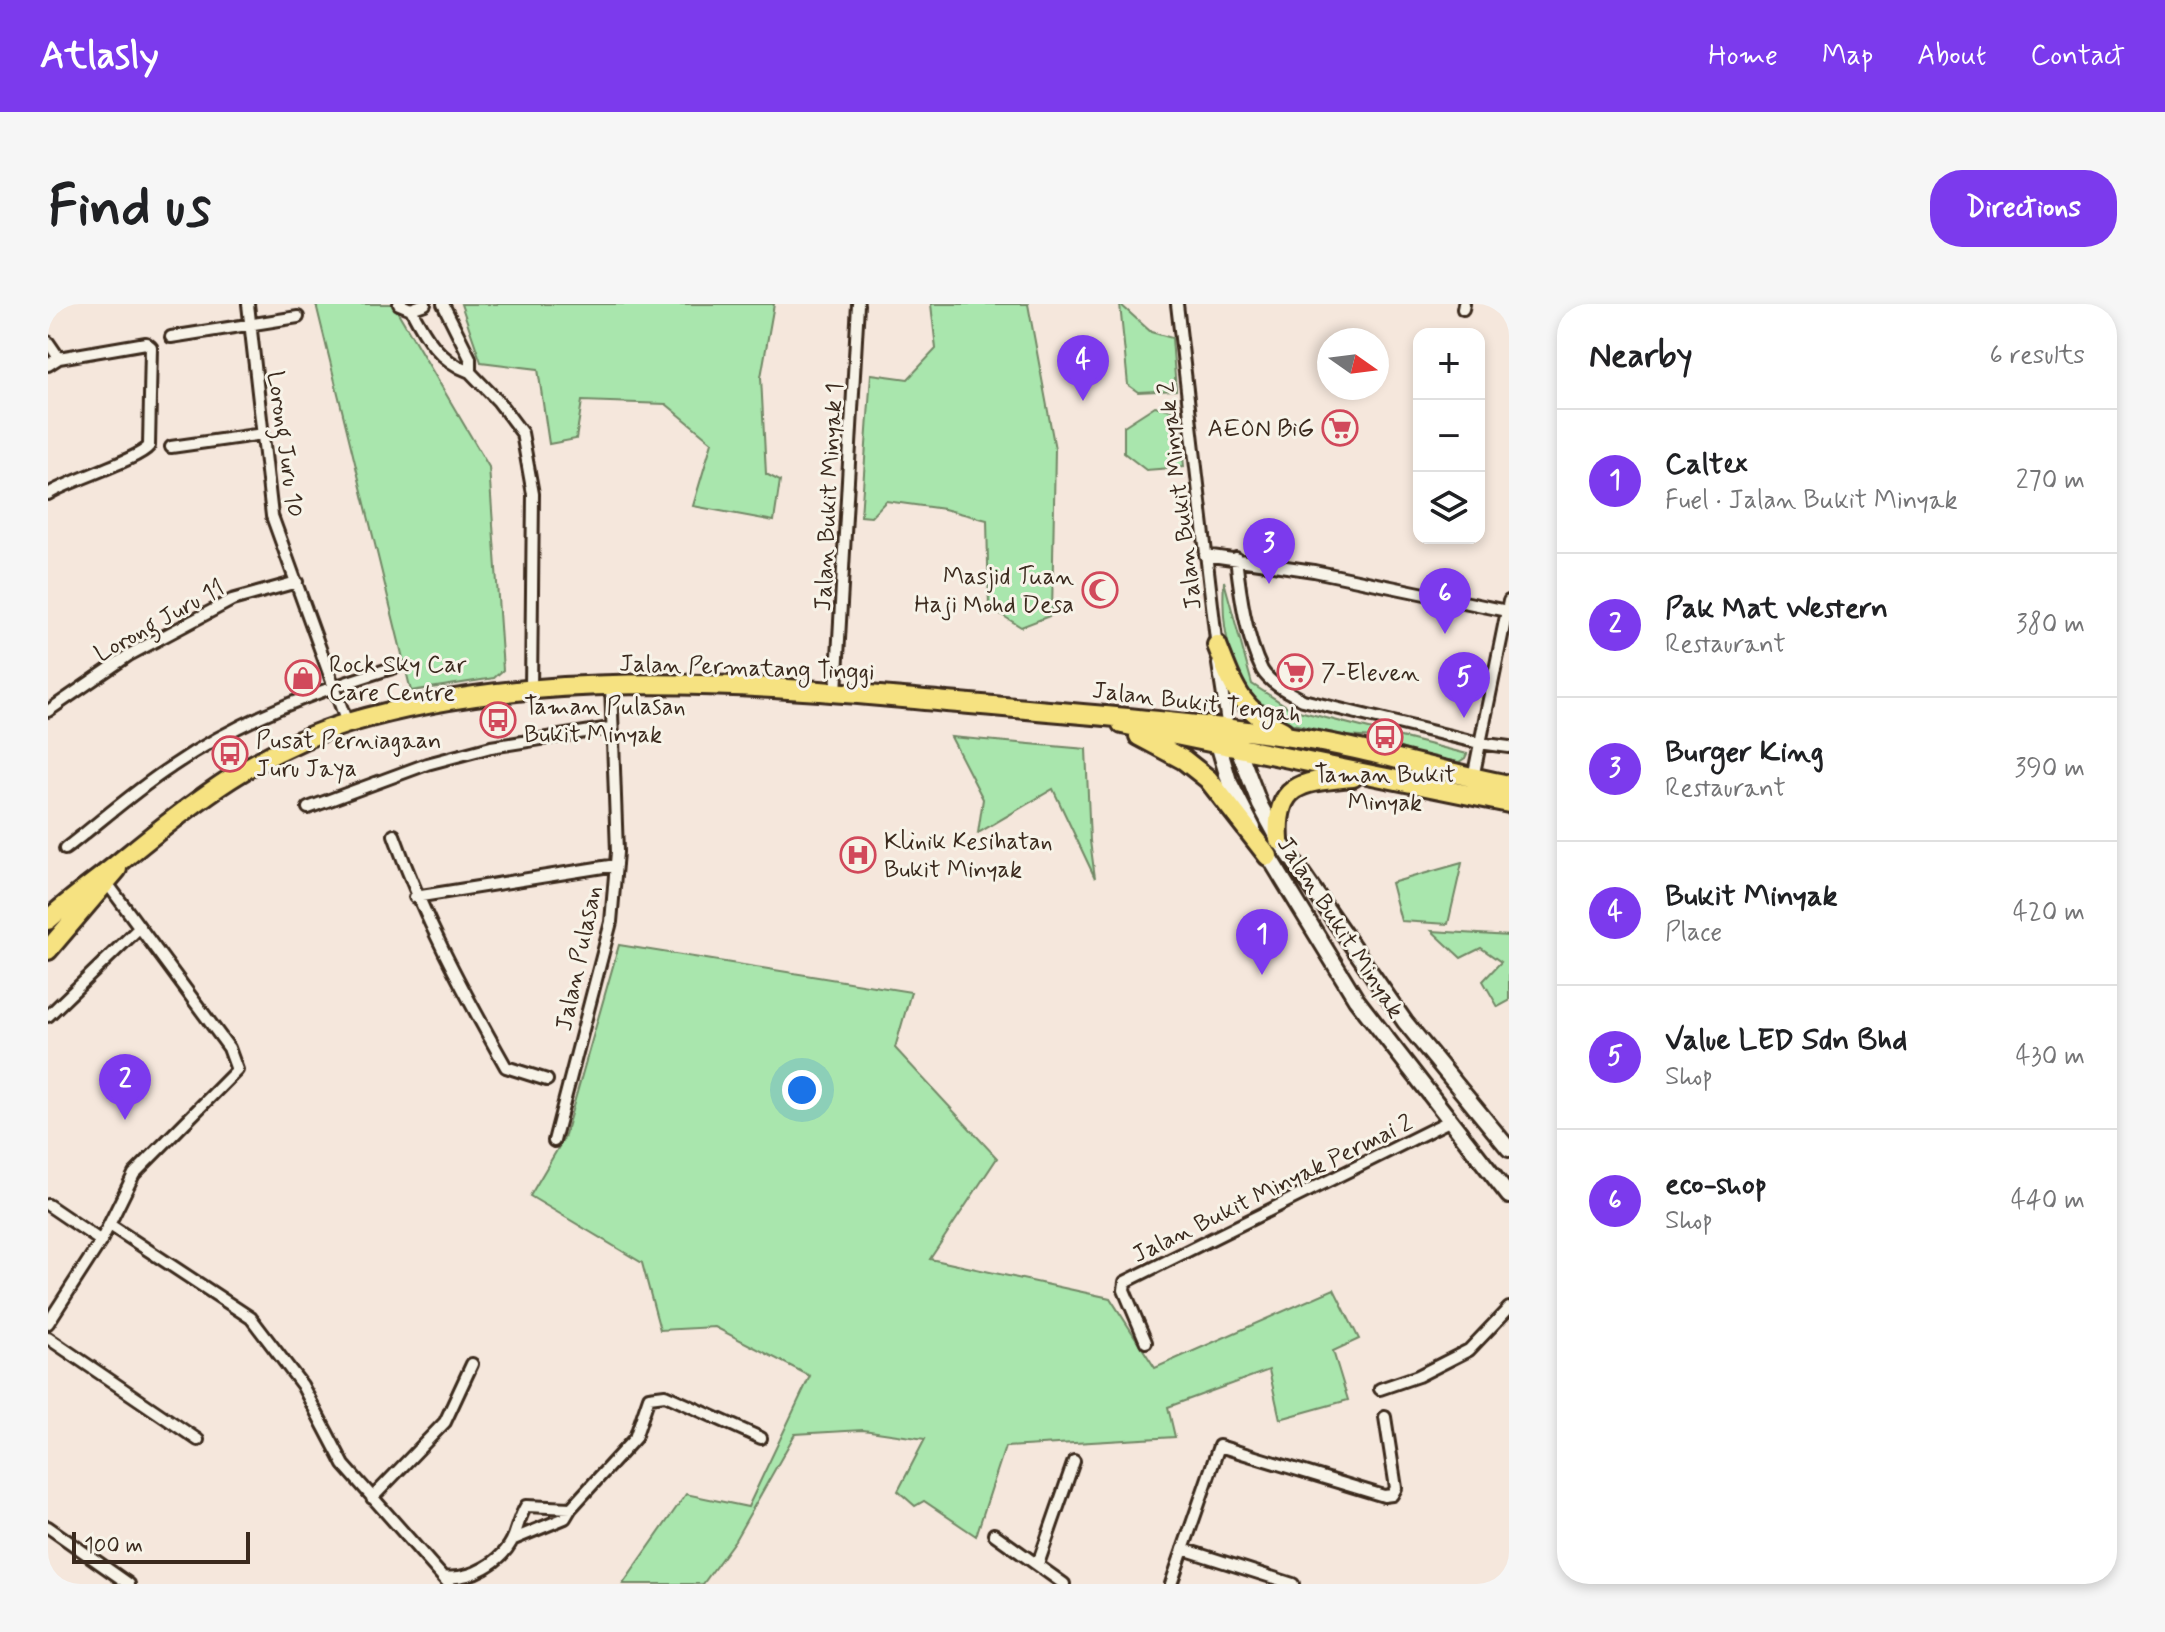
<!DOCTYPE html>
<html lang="en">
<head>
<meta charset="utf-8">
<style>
  :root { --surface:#fff; --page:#f6f6f6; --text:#202124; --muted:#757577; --line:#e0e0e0; --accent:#7c3aed }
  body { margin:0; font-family:Mynerve,sans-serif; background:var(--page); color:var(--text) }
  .controls { position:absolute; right:24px; top:24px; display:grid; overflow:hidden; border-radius:16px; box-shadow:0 4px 12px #0003 }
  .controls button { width:72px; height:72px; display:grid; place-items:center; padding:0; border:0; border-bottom:2px solid var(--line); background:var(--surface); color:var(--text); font:40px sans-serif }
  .compass { position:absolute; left:1269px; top:24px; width:72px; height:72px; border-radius:50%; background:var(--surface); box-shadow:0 4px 12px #0003; rotate:104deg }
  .scale { position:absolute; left:24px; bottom:20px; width:178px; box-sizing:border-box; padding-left:8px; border:4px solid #3b2a1e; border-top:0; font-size:22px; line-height:28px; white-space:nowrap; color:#3b2a1e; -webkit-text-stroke:6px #f7f3e8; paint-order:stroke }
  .you { position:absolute; left:754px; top:786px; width:28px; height:28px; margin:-20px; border:6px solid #fff; border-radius:50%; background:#1a73e8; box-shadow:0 0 0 12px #1a73e833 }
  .badge { display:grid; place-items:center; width:52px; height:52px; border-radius:50%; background:var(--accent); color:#fff; font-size:26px; font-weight:700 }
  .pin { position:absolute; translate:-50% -66px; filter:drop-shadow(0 2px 4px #0008) }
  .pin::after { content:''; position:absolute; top:42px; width:28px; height:24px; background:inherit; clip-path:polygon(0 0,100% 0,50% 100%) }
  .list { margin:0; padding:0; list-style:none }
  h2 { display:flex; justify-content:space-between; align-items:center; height:104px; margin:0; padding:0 32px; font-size:34px }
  h2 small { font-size:26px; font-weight:400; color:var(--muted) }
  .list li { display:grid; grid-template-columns:52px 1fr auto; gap:24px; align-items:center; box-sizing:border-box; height:144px; padding:0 32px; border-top:2px solid var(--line) }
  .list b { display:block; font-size:30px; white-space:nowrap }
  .list p { margin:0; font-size:26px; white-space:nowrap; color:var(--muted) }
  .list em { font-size:26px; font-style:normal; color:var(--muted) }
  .icon { flex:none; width:44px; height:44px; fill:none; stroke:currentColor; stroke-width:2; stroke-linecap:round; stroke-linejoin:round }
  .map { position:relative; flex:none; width:1461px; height:1280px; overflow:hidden; border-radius:32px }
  header { display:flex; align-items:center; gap:48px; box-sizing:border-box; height:112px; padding:0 40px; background:var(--accent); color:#fff }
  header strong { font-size:38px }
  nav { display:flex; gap:44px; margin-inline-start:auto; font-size:28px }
  .intro { display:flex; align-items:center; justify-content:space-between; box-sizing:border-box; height:192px; padding:0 48px }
  h1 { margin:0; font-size:56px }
  .button { padding:20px 36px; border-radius:32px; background:var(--accent); color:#fff; font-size:28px; font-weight:700 }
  main { display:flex; gap:48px; padding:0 48px }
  aside { flex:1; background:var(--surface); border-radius:32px; box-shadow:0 4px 12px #0003 }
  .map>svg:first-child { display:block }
  .green { fill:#a9e6ad; stroke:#728866; stroke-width:2 }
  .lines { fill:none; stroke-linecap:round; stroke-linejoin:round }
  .street-casing { stroke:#3b2a1e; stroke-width:16 }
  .secondary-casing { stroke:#3b2a1e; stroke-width:20 }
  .highway-casing { stroke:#3b2a1e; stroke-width:24 }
  .street { stroke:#f7f3e8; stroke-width:10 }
  .secondary { stroke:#f7f3e8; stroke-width:14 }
  .highway { stroke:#f6e281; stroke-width:18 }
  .labels { text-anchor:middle; stroke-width:6; stroke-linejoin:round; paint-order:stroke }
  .poi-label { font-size:24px; fill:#3b2a1e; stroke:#f7f3e8; text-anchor:start }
  .street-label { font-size:24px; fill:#3b2a1e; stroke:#f7f3e8 }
</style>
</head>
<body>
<header>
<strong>Atlasly</strong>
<nav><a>Home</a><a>Map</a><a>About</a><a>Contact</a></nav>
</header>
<div class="intro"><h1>Find us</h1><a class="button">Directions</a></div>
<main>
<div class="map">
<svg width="1461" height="1280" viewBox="0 0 1461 1280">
  <rect width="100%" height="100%" fill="#f5e7dc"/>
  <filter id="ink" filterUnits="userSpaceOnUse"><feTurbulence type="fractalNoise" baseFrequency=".0125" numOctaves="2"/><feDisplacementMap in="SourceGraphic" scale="16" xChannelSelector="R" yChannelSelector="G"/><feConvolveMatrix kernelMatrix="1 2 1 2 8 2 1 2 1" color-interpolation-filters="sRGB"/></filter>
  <g filter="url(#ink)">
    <path class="green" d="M 268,0 L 345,0 L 441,163 L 455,366 L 446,374 L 363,387 Z
      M 413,0 L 726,0 L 713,73 L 718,170 L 732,177 L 726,217 L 645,202 L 664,138 L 618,100 L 534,97 L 528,135 L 501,140 L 490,65 L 433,58 Z
      M 883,0 L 980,0 L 1007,145 L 1004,311 L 973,323 L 941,303 L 939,216 L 896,205 L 838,197 L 823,213 L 813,212 L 823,70 L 860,75 L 888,45 Z
      M 1072,0 L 1103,28 L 1124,34 L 1128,86 L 1090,88 L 1080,81 Z
      M 1107,102 L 1131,108 L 1136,163 L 1098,166 L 1076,149 L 1076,122 Z
      M 1176,277 L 1204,380 L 1243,405 L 1419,450 L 1417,454 L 1411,458 L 1369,450 L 1326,434 L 1299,432 L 1213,413 C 1185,364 1172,335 1176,277 Z
      M 903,433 L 1038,445 L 1042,537 L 1047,574 L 1005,485 L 930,529 L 935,495 Z
      M 1414,559 L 1400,620 L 1353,617 L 1343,579 Z
      M 1384,627 L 1461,632 L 1461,697 L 1450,703 L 1435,677 L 1453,658 L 1433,644 L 1413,654 Z
      M 571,641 L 863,688 L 847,744 L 949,854 L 882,955 L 1062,994 L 1107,1064 L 1286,985 L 1311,1035 L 1285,1047 L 1300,1096 L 1232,1115 L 1221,1066 L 1120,1103 L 1127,1133 L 957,1143 L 928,1232 L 876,1197 L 867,1202 L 850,1187 L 877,1135 L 815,1126 L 747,1130 L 687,1236 L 655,1280 L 575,1280 L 638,1190 L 700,1203 L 762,1072 L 667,1023 L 612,1026 L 594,959 L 482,892 L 516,834 Z"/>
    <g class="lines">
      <defs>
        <path id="street" d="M 200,0 L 224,212 L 299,419
          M 351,0 L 363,5 L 377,0
          M 395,0 L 422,54 L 422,68 L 450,97 L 474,129 L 485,190 L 483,386
          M 1129,0 L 1169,344
          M 363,5 C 377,32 391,57 422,68
          M 1415,5 L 1416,0
          M 123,33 L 250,13
          M 0,38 L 11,54
          M 0,61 L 11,54 L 98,39 L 103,43 L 101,142 C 90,156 22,176 0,190
          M 123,143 L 215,130
          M 1157,251 L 1266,267 L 1459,307
          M 1188,254 C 1192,289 1198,334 1214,366 C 1222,380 1242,389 1255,396 L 1431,439 L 1461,443
          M 1170,360 L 1180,425
          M 788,388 L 810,0
          M 0,407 L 81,351 L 184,296 L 249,278
          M 1425,474 L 1461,297
          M 260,504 L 379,460 L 443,443 L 562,424
          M 346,531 C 375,613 415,687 458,763 L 499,776
          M 17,545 C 52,518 86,487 123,463 C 193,415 270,386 351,362
          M 367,593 L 568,561
          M 0,712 L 90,625
          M 506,837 L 563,618 L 569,548 L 563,381
          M 0,901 L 53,937
          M 62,921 L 203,1014 L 254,1081 L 296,1161 L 401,1280
          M 0,1019 L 53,937 L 86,870 L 189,766 L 181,744 L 59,579
          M 0,1034 L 150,1136
          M 1098,1038 L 1076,986 L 1077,978 L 1403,816
          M 1332,1085 L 1370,1072 L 1421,1046 L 1461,1004
          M 324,1194 L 397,1118 L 424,1060
          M 0,1223 L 81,1280
          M 946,1230 L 1016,1280
          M 466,1235 L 517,1214 L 523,1204
          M 1135,1245 L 1245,1280
          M 990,1260 L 1026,1157
          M 395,1273 C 421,1277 456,1258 466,1232 C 470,1221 472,1212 478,1202 L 523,1204 L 587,1134 L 601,1093 L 617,1091 L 713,1134
          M 1123,1280 L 1171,1142 L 1336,1192 L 1344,1191 L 1348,1184 L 1337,1113"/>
        <path id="secondary" d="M 1168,433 L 1181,477 L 1205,524
          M 1188,439 L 1212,501 L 1231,536 L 1357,718 L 1461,845
          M 1215,543 L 1308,695 L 1461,892"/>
        <path id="highway" d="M 1169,341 C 1186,384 1192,406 1235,427
          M 1074,420 L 1461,499
          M 1091,432 L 1136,456 L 1160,475 L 1220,552
          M 1231,536 C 1227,477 1256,478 1305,473
          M 0,616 C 25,593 52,575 78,553 C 145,498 215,444 300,419 C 484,365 680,378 867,395 C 993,407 1118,415 1243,433 C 1316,443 1388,467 1461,481
          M 0,646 L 69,565"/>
      </defs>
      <use href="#street" class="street-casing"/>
      <use href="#secondary" class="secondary-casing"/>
      <use href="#highway" class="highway-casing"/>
      <use href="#street" class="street"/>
      <use href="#secondary" class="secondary"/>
      <use href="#highway" class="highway"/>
    </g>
  </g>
  <defs>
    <symbol id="supermarket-ring" viewBox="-11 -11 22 22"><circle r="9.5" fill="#f7f3e8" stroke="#d1495b" stroke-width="1.5"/><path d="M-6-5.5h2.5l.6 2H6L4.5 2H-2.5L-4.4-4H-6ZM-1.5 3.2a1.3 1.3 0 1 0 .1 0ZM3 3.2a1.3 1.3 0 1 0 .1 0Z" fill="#d1495b"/></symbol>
    <symbol id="mosque-ring" viewBox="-11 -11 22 22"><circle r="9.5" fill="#f7f3e8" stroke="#d1495b" stroke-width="1.5"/><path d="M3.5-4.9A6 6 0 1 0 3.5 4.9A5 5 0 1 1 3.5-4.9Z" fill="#d1495b"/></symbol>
    <symbol id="shop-ring" viewBox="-11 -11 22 22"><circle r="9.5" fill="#f7f3e8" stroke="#d1495b" stroke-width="1.5"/><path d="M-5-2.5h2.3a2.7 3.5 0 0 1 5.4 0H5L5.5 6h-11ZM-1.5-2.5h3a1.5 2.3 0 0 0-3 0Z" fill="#d1495b"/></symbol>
    <symbol id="bus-ring" viewBox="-11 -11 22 22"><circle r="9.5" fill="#f7f3e8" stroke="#d1495b" stroke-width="1.5"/><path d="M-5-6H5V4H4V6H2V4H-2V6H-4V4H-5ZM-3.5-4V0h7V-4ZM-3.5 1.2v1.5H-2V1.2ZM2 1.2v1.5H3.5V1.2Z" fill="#d1495b"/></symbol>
    <symbol id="hospital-ring" viewBox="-11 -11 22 22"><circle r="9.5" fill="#f7f3e8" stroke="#d1495b" stroke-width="1.5"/><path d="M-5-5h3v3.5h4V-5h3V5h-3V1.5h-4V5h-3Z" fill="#d1495b"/></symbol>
  </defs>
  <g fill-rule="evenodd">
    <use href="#supermarket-ring" x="1272" y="104" width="40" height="40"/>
    <use href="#mosque-ring" x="1032" y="266" width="40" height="40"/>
    <use href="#supermarket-ring" x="1227" y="348" width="40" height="40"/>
    <use href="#shop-ring" x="235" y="354" width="40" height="40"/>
    <use href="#bus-ring" x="430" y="396" width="40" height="40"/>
    <use href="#bus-ring" x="1317" y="413" width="40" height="40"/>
    <use href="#bus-ring" x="162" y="430" width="40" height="40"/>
    <use href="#hospital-ring" x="790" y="531" width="40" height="40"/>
  </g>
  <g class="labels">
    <g class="poi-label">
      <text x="1266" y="132" text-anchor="end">AEON BiG</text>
      <text x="1026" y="280" text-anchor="end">Masjid Tuan<tspan x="1026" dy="28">Haji Mohd Desa</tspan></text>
      <text x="281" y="368">Rock Sky Car<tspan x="281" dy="28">Care Centre</tspan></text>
      <text x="1273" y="376">7-Eleven</text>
      <text x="476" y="410">Taman Pulasan<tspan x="476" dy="28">Bukit Minyak</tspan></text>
      <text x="208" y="444">Pusat Perniagaan<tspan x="208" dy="28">Juru Jaya</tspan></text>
      <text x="1337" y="478" text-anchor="middle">Taman Bukit<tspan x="1337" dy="28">Minyak</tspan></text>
      <text x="836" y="545">Klinik Kesihatan<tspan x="836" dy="28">Bukit Minyak</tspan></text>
    </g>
    <g class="street-label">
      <text transform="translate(238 140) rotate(82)" y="8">Lorong Juru 10</text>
      <text transform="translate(1131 192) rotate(-97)" y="8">Jalan Bukit Minyak 2</text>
      <text transform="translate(780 193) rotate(-87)" y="8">Jalan Bukit Minyak 1</text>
      <text transform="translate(111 316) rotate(-29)" y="8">Lorong Juru 11</text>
      <text transform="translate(699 363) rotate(2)" y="8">Jalan Permatang Tinggi</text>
      <text transform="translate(1149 398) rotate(7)" y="8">Jalan Bukit Tengah</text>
      <text transform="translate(1293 623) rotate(57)" y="8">Jalan Bukit Minyak</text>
      <text transform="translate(530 654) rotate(-78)" y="8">Jalan Pulasan</text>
      <text transform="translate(1224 884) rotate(-26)" y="8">Jalan Bukit Minyak Permai 2</text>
    </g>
  </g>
</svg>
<div class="controls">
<button>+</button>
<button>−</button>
<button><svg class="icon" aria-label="layers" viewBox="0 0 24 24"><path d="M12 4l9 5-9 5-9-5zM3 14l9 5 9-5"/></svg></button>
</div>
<svg class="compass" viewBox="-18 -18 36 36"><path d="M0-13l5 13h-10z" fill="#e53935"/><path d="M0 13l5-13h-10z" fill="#757577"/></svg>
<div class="scale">100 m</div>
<div class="you"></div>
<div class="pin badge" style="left:1214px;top:671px">1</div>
<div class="pin badge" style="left:77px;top:816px">2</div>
<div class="pin badge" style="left:1221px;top:280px">3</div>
<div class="pin badge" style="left:1035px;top:97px">4</div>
<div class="pin badge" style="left:1416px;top:414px">5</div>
<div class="pin badge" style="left:1397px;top:330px">6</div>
</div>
<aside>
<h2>Nearby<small>6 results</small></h2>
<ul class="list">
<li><span class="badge">1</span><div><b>Caltex</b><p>Fuel · Jalan Bukit Minyak</p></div><em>270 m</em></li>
<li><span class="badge">2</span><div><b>Pak Mat Western</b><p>Restaurant</p></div><em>380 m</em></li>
<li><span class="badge">3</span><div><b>Burger King</b><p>Restaurant</p></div><em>390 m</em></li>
<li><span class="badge">4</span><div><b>Bukit Minyak</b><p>Place</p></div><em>420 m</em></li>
<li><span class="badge">5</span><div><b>Value LED Sdn Bhd</b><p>Shop</p></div><em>430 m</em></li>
<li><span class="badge">6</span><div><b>eco-shop</b><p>Shop</p></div><em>440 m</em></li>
</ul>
</aside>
</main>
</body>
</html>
